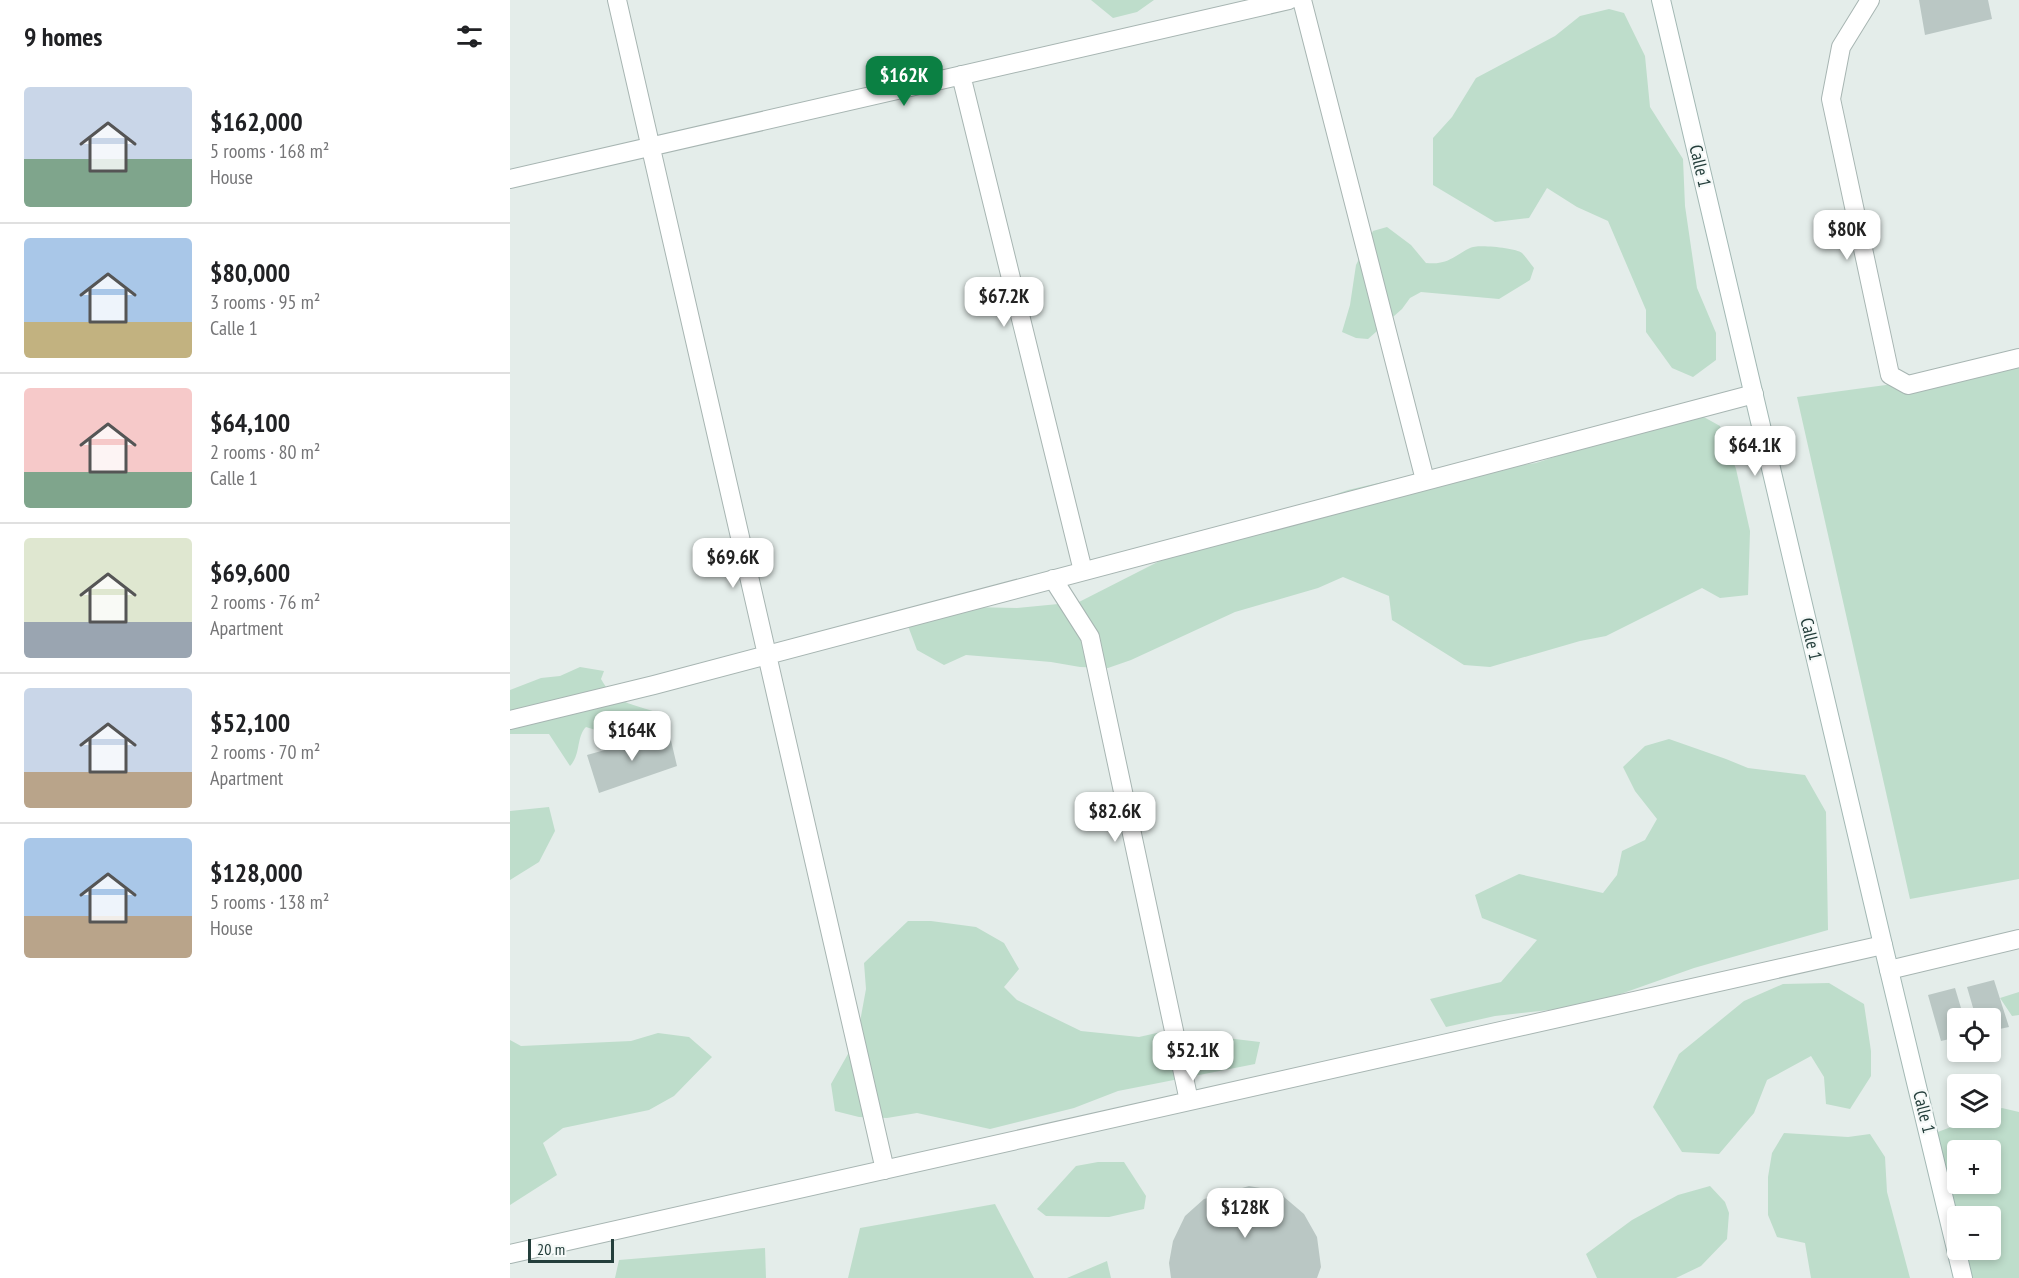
<!DOCTYPE html>
<html lang="en">
<head>
<meta charset="utf-8">
<style>
  body { margin:0; font-family:"PT Sans Narrow",sans-serif; background:#f6f6f6; color:#202124; height:100vh; display:flex; flex-direction:column; font-size:22px; white-space:nowrap }
  * { box-sizing:border-box; margin:0 }
  p { font-size:20px; color:#757577 }
  .icon { flex:none; width:33px; height:33px; fill:none; stroke:currentColor; stroke-width:2; stroke-linecap:round; stroke-linejoin:round }
  .map { position:relative; flex:1; overflow:hidden }
  .drawer { display:flex; flex-direction:column; background:#fff; width:510px }
  .drawer>* { flex:none }
  .fabs { position:absolute; left:1437px; top:1008px; display:grid; gap:12px }
  .fabs a { display:grid; place-items:center; width:54px; height:54px; border-radius:6px; background:#fff; box-shadow:0 3px 9px #0003; font-size:30px }
  .scale { position:absolute; left:18px; bottom:15px; width:86px; box-sizing:border-box; padding-left:6px; border:3px solid #243e3b; border-top:0; font-size:16px; line-height:21px; white-space:nowrap; color:#243e3b; -webkit-text-stroke:4px #f5f9f8; paint-order:stroke }
  .price { position:absolute; translate:-50% -51px; padding:0 14px; border-radius:12px; background:#fff; color:#222; font-size:20px; line-height:39px; filter:drop-shadow(0 2px 3px #0008) }
  .price::after { content:''; position:absolute; left:50%; top:36px; width:18px; height:14px; margin-left:-9px; background:inherit; clip-path:polygon(0 0,100% 0,50% 100%) }
  .price.on { background:#0b8043; color:#fff }
  ul { padding:0; list-style:none }
  li { display:flex; align-items:center; gap:18px; height:150px; padding:0 24px }
  li+li { border-top:2px solid #e0e0e0 }
  li span { display:grid; place-items:center; flex:none; width:168px; height:120px; border-radius:6px; color:#555 }
  li>.icon { margin-inline-start:auto }
  span .icon { width:72px; height:72px; fill:#fffc; stroke-width:1 }
  li b { font-size:26px }
  h2 { display:flex; justify-content:space-between; align-items:center; height:72px; padding:0 24px; font-size:26px }
  main { display:flex; flex:1; min-height:0 }
  .map>svg:first-child { display:block }
  .green { fill:#beddcb; fill-rule:evenodd }
  .building { fill:#bac7c4 }
  .lines { fill:none; stroke-linecap:round; stroke-linejoin:round }
  .street-casing { stroke:#a7b5b2; stroke-width:20 }
  .secondary-casing { stroke:#a3b8b4; stroke-width:20 }
  .street { stroke:#fff; stroke-width:18 }
  .secondary { stroke:#fff; stroke-width:18 }
  .labels { text-anchor:middle; stroke-width:4.5; stroke-linejoin:round; paint-order:stroke }
  .street-label { font-size:18px; fill:#243e3b; stroke:#f5f9f8 }
</style>
</head>
<body>
<main>
<section class="drawer">
<h2>9 homes<svg class="icon" aria-label="filters" viewBox="0 0 24 24"><path d="M4 7h16M4 17h16"/><circle cx="9" cy="7" r="2"/><circle cx="15" cy="17" r="2"/></svg></h2>
<ul>
<li><span style="background:linear-gradient(#c9d6e8 60%,#7fa58c 0)"><svg class="icon" aria-label="home" viewBox="0 0 24 24"><path d="M3 11l9-7 9 7M6 9v11h12V9"/></svg></span><div><b>$162,000</b><p>5 rooms · 168 m²</p><p>House</p></div></li>
<li><span style="background:linear-gradient(#a9c7e8 70%,#c2b280 0)"><svg class="icon" aria-label="home" viewBox="0 0 24 24"><path d="M3 11l9-7 9 7M6 9v11h12V9"/></svg></span><div><b>$80,000</b><p>3 rooms · 95 m²</p><p>Calle 1</p></div></li>
<li><span style="background:linear-gradient(#f6c9c9 70%,#7fa58c 0)"><svg class="icon" aria-label="home" viewBox="0 0 24 24"><path d="M3 11l9-7 9 7M6 9v11h12V9"/></svg></span><div><b>$64,100</b><p>2 rooms · 80 m²</p><p>Calle 1</p></div></li>
<li><span style="background:linear-gradient(#dfe7d0 70%,#9aa5b1 0)"><svg class="icon" aria-label="home" viewBox="0 0 24 24"><path d="M3 11l9-7 9 7M6 9v11h12V9"/></svg></span><div><b>$69,600</b><p>2 rooms · 76 m²</p><p>Apartment</p></div></li>
<li><span style="background:linear-gradient(#c9d6e8 70%,#b9a48a 0)"><svg class="icon" aria-label="home" viewBox="0 0 24 24"><path d="M3 11l9-7 9 7M6 9v11h12V9"/></svg></span><div><b>$52,100</b><p>2 rooms · 70 m²</p><p>Apartment</p></div></li>
<li><span style="background:linear-gradient(#a9c7e8 65%,#b9a48a 0)"><svg class="icon" aria-label="home" viewBox="0 0 24 24"><path d="M3 11l9-7 9 7M6 9v11h12V9"/></svg></span><div><b>$128,000</b><p>5 rooms · 138 m²</p><p>House</p></div></li>
</ul>
</section>
<div class="map">
<svg width="1509" height="1278" viewBox="0 0 1509 1278">
  <rect width="100%" height="100%" fill="#e4edea"/>
  <!-- green -->
  <path class="green" d="M581,0H644L627,12L603,18Z
    M1099,9L1114,13L1135,56L1140,107L1173,159L1175,206L1187,288L1206,333V360L1183,377L1162,368L1136,332V310L1098,221L1067,207L1037,188L1019,218L985,222L923,185V138L942,117L966,78L1045,36L1070,16Z
    M877,227L901,245L916,263C938,265 942,257 960,248C967,244 1005,248 1012,253C1016,257 1020,263 1024,268L1020,280L989,299L911,292L900,298L892,309L858,339L846,338L832,332L840,305L846,265L863,231Z
    M1509,367V879L1400,899L1287,397Z
    M1183,411L1210,426L1226,469L1240,531L1238,595L1210,598L1192,588L1096,636L1070,641L980,667L954,665L882,620L879,596L833,577L808,588L725,612L621,660L598,668L570,667L541,662L456,655L434,665L407,650L398,626L459,607L507,608L569,602L683,544L838,490L903,475L930,476L1026,463Z
    M70,667L94,671L91,679C105,705 123,703 148,713L152,724L141,727H124L114,733L104,736L76,727C66,737 71,755 60,766L39,734H0V690L31,678L50,676Z
    M1159,739L1216,759L1238,768L1295,775L1316,812L1318,930L1184,968L1071,1008L1048,1009L985,1016L936,1027L920,999L991,982L1027,940L972,918L965,895L1009,874L1093,893L1107,875L1112,851L1135,840L1147,819L1125,791L1113,767L1135,746Z
    M39,807L45,831L29,862L0,880V811Z
    M398,921H421L466,927L494,943L509,969L494,987L507,1000L571,1031L629,1037L651,1032L683,1034L750,1042L745,1064L608,1091L564,1108L480,1129L407,1113L377,1118L349,1117L325,1111L321,1084L347,1038L356,989L354,963Z
    M1319,983L1354,1004L1361,1051V1076L1340,1109L1316,1104L1314,1077L1301,1056L1257,1080L1244,1113L1209,1154L1172,1152L1143,1107L1169,1054L1234,1001L1273,984Z
    M1509,992V1015L1502,1016L1490,998Z
    M148,1033L179,1037L202,1057L164,1096L139,1110L53,1128L33,1143L47,1175L0,1205V1040L11,1046L121,1041Z
    M1492,1108L1509,1112V1278H1454L1449,1250H1480V1216H1448L1447,1244L1425,1133L1465,1118H1480L1481,1112ZM1448,1150H1480V1184H1448Z
    M1274,1133L1338,1137L1360,1134L1375,1157L1377,1192L1400,1278H1301L1295,1243L1267,1237L1258,1215V1177L1262,1153Z
    M588,1162H614L636,1196L634,1209L599,1217L536,1216L527,1209L566,1166Z
    M1200,1186L1215,1202L1219,1213L1217,1239L1191,1266L1166,1278H1087L1076,1254L1122,1220L1168,1195Z
    M485,1204L524,1278H338L350,1228Z
    M255,1248L256,1278H105L109,1260Z
    M597,1261L601,1278H557Z"/>
  <!-- building -->
  <path class="building" d="M1409,0H1478L1482,19L1415,35Z
    M159,732L167,766L89,793L77,755Z
    M1484,980L1499,1027L1480,1031V1018H1466L1457,987Z
    M1445,988L1454,1018H1448V1037L1431,1041L1418,995Z
    M739,1186L767,1191L794,1214L807,1237L811,1267L807,1278H661L659,1263L663,1241L675,1216L694,1199Z"/>
  <g class="lines">
    <defs>
      <path id="street" d="M107,0L375,1170
        M792,0L915,480
        M1360,0L1331,47L1321,99L1380,375L1398,385L1509,358
        M451,75L573,571
        M0,179L779,0
        M543,579L580,637L679,1101
        M0,720L144,685L1244,394
        M1379,970L1509,939
        M0,1254L1373,945"/>
      <path id="secondary" d="M1151,0L1373,945L1453,1278"/>
    </defs>
    <!-- street casing -->
    <use href="#street" class="street-casing"/>
    <!-- secondary casing -->
    <use href="#secondary" class="secondary-casing"/>
    <!-- street -->
    <use href="#street" class="street"/>
    <!-- secondary -->
    <use href="#secondary" class="secondary"/>
  </g>
  <g class="labels">
    <!-- street labels -->
    <g class="street-label">
      <text transform="translate(1190 166) rotate(77)" y="6">Calle 1</text>
      <text transform="translate(1301 639) rotate(77)" y="6">Calle 1</text>
      <text transform="translate(1414 1112) rotate(76)" y="6">Calle 1</text>
    </g>
  </g>
</svg>
<div class="fabs">
<a><svg class="icon" aria-label="locate" viewBox="0 0 24 24"><circle cx="12" cy="12" r="6"/><path d="M12 2v4M12 18v4M2 12h4M18 12h4"/></svg></a>
<a><svg class="icon" aria-label="layers" viewBox="0 0 24 24"><path d="M12 4l9 5-9 5-9-5zM3 14l9 5 9-5"/></svg></a>
<a>+</a>
<a>−</a>
</div>
<div class="scale">20 m</div>
<b class="price on" style="left:394px;top:107px">$162K</b>
<b class="price" style="left:1337px;top:261px">$80K</b>
<b class="price" style="left:494px;top:328px">$67.2K</b>
<b class="price" style="left:1245px;top:477px">$64.1K</b>
<b class="price" style="left:223px;top:589px">$69.6K</b>
<b class="price" style="left:122px;top:762px">$164K</b>
<b class="price" style="left:605px;top:843px">$82.6K</b>
<b class="price" style="left:683px;top:1082px">$52.1K</b>
<b class="price" style="left:735px;top:1239px">$128K</b>
</div>
</main>
</body>
</html>
